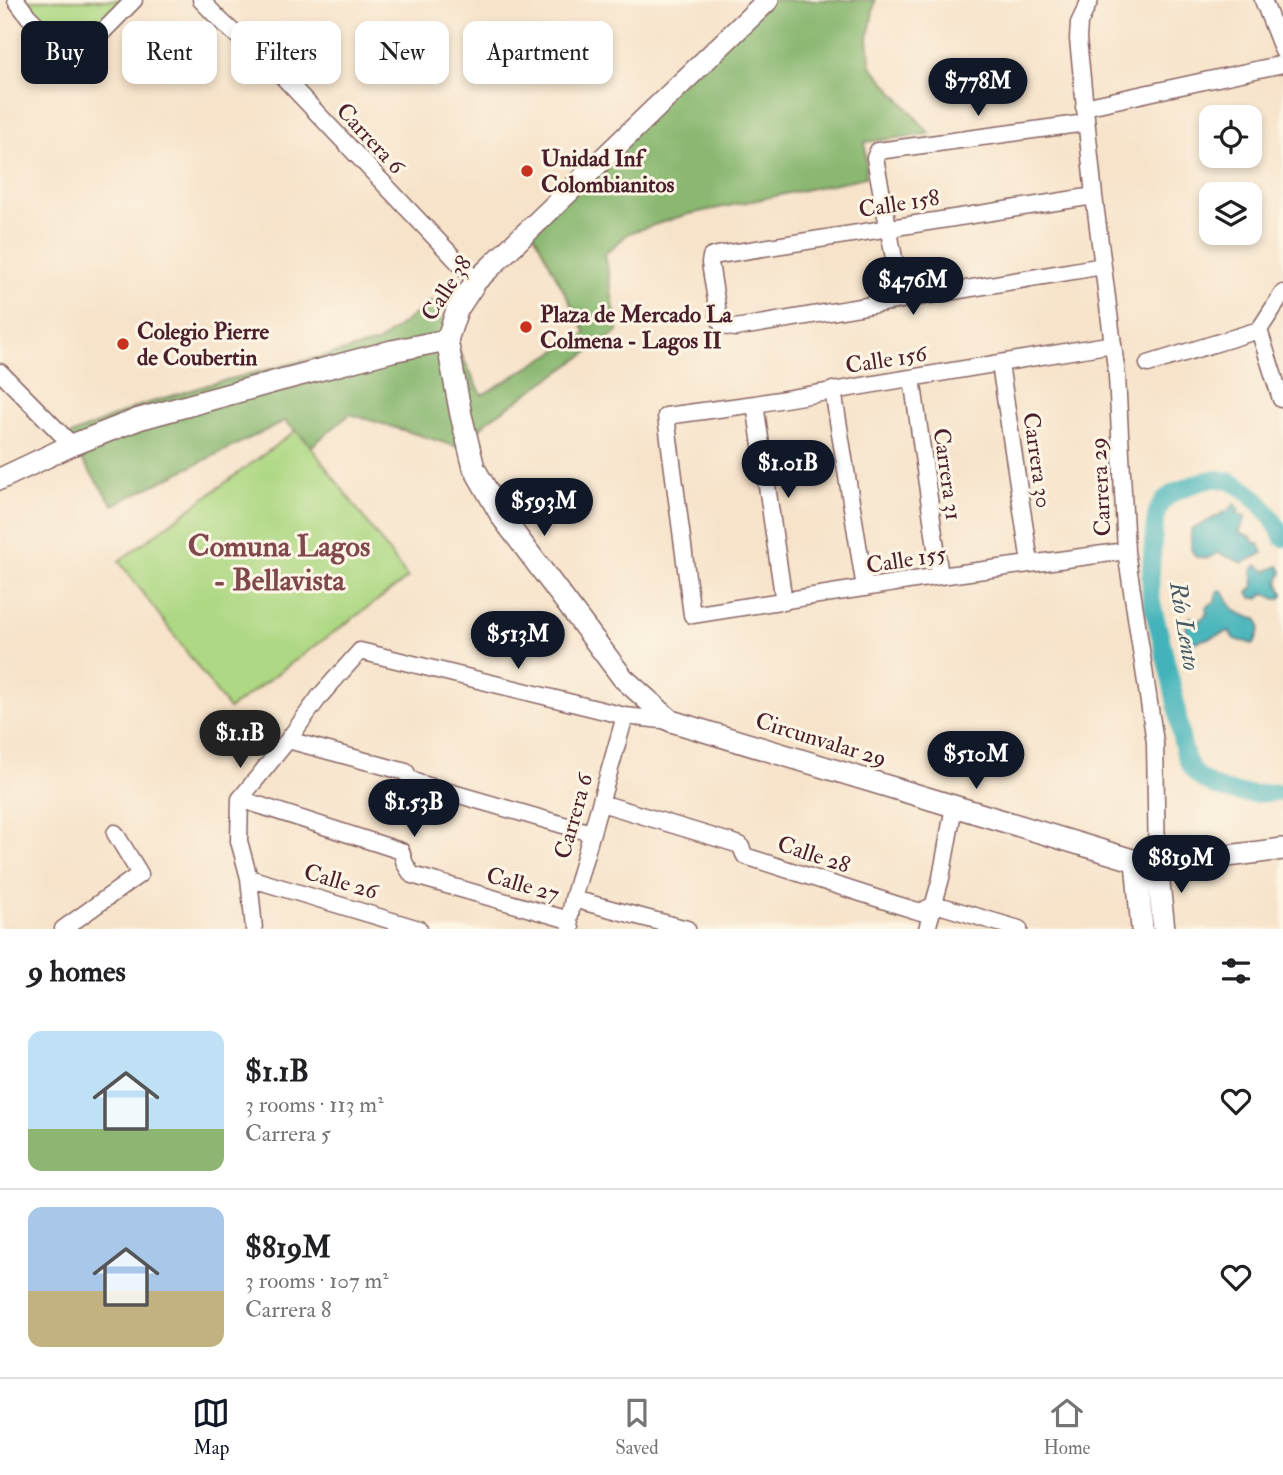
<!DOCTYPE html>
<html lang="en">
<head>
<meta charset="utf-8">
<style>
  body { margin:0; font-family:"IM FELL Double Pica",serif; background:#f2f2f2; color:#202124; height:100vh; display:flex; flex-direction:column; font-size:26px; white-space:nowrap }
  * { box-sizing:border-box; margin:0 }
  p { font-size:23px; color:#757577 }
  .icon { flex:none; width:38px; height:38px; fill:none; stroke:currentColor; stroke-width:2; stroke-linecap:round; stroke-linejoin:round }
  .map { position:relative; height:929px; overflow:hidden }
  .drawer { display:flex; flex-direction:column; background:#fff; flex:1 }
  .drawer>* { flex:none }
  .guide { position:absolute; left:21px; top:21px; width:700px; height:63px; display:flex; gap:14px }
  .controls { position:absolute; left:1199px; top:105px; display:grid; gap:14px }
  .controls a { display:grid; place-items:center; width:63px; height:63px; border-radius:14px; background:#fff; box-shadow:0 4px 10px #0003; font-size:35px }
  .price { position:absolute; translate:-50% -60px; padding:0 16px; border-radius:24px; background:#111827; color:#fff; font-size:23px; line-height:46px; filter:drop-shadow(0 2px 4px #0008) }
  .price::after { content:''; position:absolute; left:50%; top:42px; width:21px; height:16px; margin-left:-10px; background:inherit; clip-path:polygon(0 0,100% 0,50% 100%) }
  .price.active { background:#222; color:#fff }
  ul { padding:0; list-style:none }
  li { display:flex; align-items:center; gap:21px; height:175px; padding:0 28px }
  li+li { border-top:2px solid #e0e0e0 }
  li span { display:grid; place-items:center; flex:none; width:196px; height:140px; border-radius:14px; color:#555 }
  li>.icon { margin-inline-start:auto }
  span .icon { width:84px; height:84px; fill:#fffc; stroke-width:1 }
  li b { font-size:30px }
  h2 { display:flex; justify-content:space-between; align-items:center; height:84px; padding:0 28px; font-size:30px }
  .pill { padding:0 24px; border-radius:14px; background:#fff; box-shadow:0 4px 10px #0003; font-size:24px; line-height:63px }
  .pill.active { background:#111827; color:#fff }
  .tab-bar { display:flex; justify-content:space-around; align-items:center; height:98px; border-top:2px solid #e0e0e0; background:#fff; font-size:19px; color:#757577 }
  .tab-bar a { display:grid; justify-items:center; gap:4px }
  .tab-bar .active { color:#111827 }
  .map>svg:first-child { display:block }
  .green { fill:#aed883; stroke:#7c7c57; stroke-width:2 }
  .forest { fill:#8ab871; stroke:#6a6c4e; stroke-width:2 }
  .water { fill:#43b3ba; stroke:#466972; stroke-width:2 }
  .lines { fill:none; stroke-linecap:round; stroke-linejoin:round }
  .canal { stroke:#43b3ba; stroke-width:18 }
  .street-casing { stroke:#876463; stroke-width:19 }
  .secondary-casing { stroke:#876463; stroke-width:24 }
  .street { stroke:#fff; stroke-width:16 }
  .secondary { stroke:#fff; stroke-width:21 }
  .poi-dot { fill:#c8321e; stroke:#fcf5e5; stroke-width:2.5 }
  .labels { text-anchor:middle; stroke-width:6; stroke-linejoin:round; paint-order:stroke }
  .street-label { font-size:23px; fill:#4a1f2b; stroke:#fcf5e5 }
  .poi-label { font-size:23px; font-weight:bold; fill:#4a1f2b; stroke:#fcf5e5; text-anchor:start }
  .water-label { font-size:24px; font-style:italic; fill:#475a64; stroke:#fcf5e5 }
  .district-label { font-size:30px; font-weight:bold; fill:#80474d; stroke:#fcf5e5 }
</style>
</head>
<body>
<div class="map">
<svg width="1283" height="929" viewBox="0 0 1283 929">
  <rect width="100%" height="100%" fill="#fcf5e5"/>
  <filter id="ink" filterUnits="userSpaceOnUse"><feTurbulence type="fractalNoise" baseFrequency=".0143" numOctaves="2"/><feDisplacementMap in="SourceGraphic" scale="14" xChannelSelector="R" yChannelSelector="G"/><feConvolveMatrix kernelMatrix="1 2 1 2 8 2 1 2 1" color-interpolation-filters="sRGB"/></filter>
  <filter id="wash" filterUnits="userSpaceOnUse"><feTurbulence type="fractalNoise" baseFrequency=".00686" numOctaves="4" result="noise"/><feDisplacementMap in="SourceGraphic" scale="28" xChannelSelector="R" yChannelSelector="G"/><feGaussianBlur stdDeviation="1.57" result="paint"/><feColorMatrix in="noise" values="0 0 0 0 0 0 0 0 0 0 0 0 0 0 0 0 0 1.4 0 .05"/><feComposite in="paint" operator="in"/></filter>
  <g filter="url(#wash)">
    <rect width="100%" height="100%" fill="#f7e3ca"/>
    <!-- green -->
    <path class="green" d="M24,0H132L75,49Z
      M298,429L408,578L229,709L119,561Z"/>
    <!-- forest -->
    <path class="forest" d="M755,0H875L868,39L871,66L930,134L865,142L866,177L685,215L629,233L605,254L618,332L487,421L462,448L350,414L312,446L285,421L113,505L66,437L142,405L218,382L377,343L433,300L482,395L586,333L532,230Z"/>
    <!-- water -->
    <path class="water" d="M1235,504L1240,509L1236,513L1246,517L1239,533L1251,537L1254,543L1259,544L1263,553L1243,563L1219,553L1207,558L1196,557L1191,549V530L1229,510Z
      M1257,565L1266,571L1279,566L1282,572L1278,582L1283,594L1281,598L1276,599L1264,593L1259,598H1252L1248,593L1254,586L1252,570Z
      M1221,590C1228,595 1228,604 1235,610C1240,615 1251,617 1258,620L1260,628L1254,644L1234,639L1229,631C1214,637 1203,640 1187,644L1186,620L1191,617L1195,621L1200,620L1207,614L1206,608L1215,601L1217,592Z"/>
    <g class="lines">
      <!-- canal -->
      <path class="canal" d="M1283,538C1271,513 1248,482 1219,479C1207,478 1195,484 1184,488C1171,493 1162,499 1157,512C1154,523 1149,584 1151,596C1153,613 1160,631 1163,648C1167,667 1173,686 1176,705C1180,725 1181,760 1197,775C1220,797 1255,795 1283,792"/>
    </g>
  </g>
  <g filter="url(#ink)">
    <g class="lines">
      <defs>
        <path id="street" d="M16,0L28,16L62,50L79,56L134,0
          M201,0L222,22L282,76L476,281
          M1090,0L1079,23L1078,39L1094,196L1117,376L1126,551L1155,742L1157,865
          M1263,0L1283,51
          M1084,107L1283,64
          M1094,196L718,255L711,257L710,263L719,319L723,326L735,328L1103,266
          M902,300L875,158L878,151L1086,123
          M1259,330L1281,399
          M1113,344L755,404L666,416L692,615L940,576L1126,551
          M1000,364L1030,563
          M1148,364L1259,330L1283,293
          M0,372L72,445
          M912,378L940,576
          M833,390L865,588
          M755,404L784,602
          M288,740L406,772L410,779L418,783L591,833
          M240,799L401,851L405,864L412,875L569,920
          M601,803L740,845L745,856L898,905L921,912L935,904L1019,929
          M249,878L419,929
          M573,899L687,929
          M63,929L140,874L115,833
          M254,929L249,878L239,841L240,799L288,740L320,696L360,651L625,716L671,721
          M571,929L569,920L573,899L625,716
          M927,929L941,878L954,806"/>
        <path id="secondary" d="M447,340L461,415L474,468L502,517L623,678L671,721L1136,861L1157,865L1283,849
          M0,479L72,445L139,419L277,381L392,351L447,340L457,310L476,281L768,0
          M1136,861L1142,929
          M1157,865L1164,929"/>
      </defs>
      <!-- street casing -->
      <use href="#street" class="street-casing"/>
      <!-- secondary casing -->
      <use href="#secondary" class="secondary-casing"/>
      <!-- street -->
      <use href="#street" class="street"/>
      <!-- secondary -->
      <use href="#secondary" class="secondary"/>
    </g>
  </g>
  <!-- markers -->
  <g class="poi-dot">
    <circle cx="527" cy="171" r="7"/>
    <circle cx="526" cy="327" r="7"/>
    <circle cx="123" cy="344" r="7"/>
  </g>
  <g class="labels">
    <!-- street labels -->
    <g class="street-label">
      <text transform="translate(371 138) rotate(47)" y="8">Carrera 6</text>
      <text transform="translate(899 203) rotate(-9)" y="8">Calle 158</text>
      <text transform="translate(446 288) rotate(-57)" y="8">Calle 38</text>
      <text transform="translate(886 359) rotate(-9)" y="8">Calle 156</text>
      <text transform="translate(1038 460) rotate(82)" y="8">Carrera 30</text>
      <text transform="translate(948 474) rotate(82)" y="8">Carrera 31</text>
      <text transform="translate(1100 487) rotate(-93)" y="8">Carrera 29</text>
      <text transform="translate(906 559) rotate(-9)" y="8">Calle 155</text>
      <text transform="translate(821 739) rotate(17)" y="8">Circunvalar 29</text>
      <text transform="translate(573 816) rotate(-74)" y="8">Carrera 6</text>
      <text transform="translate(814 854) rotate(18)" y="8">Calle 28</text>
      <text transform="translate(341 881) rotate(16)" y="8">Calle 26</text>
      <text transform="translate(523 884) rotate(16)" y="8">Calle 27</text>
    </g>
    <!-- poi labels -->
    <g class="poi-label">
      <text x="541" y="166">Unidad Inf<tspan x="541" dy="26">Colombianitos</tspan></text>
      <text x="540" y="322">Plaza de Mercado La<tspan x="540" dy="26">Colmena - Lagos II</tspan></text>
      <text x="137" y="339">Colegio Pierre<tspan x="137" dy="26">de Coubertin</tspan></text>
    </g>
    <!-- water labels -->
    <g class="water-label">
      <text transform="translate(1185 626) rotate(81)" y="8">Río Lento</text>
    </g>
    <!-- district labels -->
    <g class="district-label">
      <text x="279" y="556">Comuna Lagos<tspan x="279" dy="34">- Bellavista</tspan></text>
    </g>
  </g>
</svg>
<div class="controls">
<a><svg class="icon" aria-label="locate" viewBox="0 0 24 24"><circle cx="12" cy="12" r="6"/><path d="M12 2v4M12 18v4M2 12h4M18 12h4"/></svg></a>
<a><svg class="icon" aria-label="layers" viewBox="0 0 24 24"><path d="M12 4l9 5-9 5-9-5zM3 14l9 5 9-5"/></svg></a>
</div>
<b class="price" style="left:978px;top:118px">$778M</b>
<b class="price" style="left:913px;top:317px">$476M</b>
<b class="price" style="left:788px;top:500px">$1.01B</b>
<b class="price" style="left:544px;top:538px">$593M</b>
<b class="price" style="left:518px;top:671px">$513M</b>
<b class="price active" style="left:240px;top:770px">$1.1B</b>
<b class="price" style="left:976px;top:791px">$510M</b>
<b class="price" style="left:414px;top:839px">$1.53B</b>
<b class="price" style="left:1181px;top:895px">$819M</b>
<div class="guide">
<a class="pill active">Buy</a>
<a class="pill">Rent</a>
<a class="pill">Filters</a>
<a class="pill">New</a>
<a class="pill">Apartment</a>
</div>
</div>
<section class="drawer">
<h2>9 homes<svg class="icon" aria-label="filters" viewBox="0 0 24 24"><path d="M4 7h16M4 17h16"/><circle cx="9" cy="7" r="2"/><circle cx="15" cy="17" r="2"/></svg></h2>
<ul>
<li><span style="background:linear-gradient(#bfe0f5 70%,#8fb573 0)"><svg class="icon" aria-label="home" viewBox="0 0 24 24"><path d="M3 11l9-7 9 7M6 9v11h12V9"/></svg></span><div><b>$1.1B</b><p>3 rooms · 113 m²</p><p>Carrera 5</p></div><svg class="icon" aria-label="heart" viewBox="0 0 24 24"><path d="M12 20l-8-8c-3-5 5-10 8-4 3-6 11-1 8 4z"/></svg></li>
<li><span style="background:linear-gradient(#a9c7e8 60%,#c2b280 0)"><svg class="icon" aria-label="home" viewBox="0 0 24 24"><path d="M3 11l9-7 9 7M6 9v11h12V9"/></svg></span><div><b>$819M</b><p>3 rooms · 107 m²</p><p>Carrera 8</p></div><svg class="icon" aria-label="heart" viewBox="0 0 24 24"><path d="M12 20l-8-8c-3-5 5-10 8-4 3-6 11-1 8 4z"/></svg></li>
</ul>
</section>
<nav class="tab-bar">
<a class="active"><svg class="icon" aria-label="map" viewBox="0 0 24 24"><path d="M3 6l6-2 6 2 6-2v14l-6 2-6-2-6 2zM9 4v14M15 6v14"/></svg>Map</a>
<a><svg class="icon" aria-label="saved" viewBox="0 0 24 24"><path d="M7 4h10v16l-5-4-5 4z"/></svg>Saved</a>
<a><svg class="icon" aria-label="home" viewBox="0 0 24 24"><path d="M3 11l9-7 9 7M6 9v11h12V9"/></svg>Home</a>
</nav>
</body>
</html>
